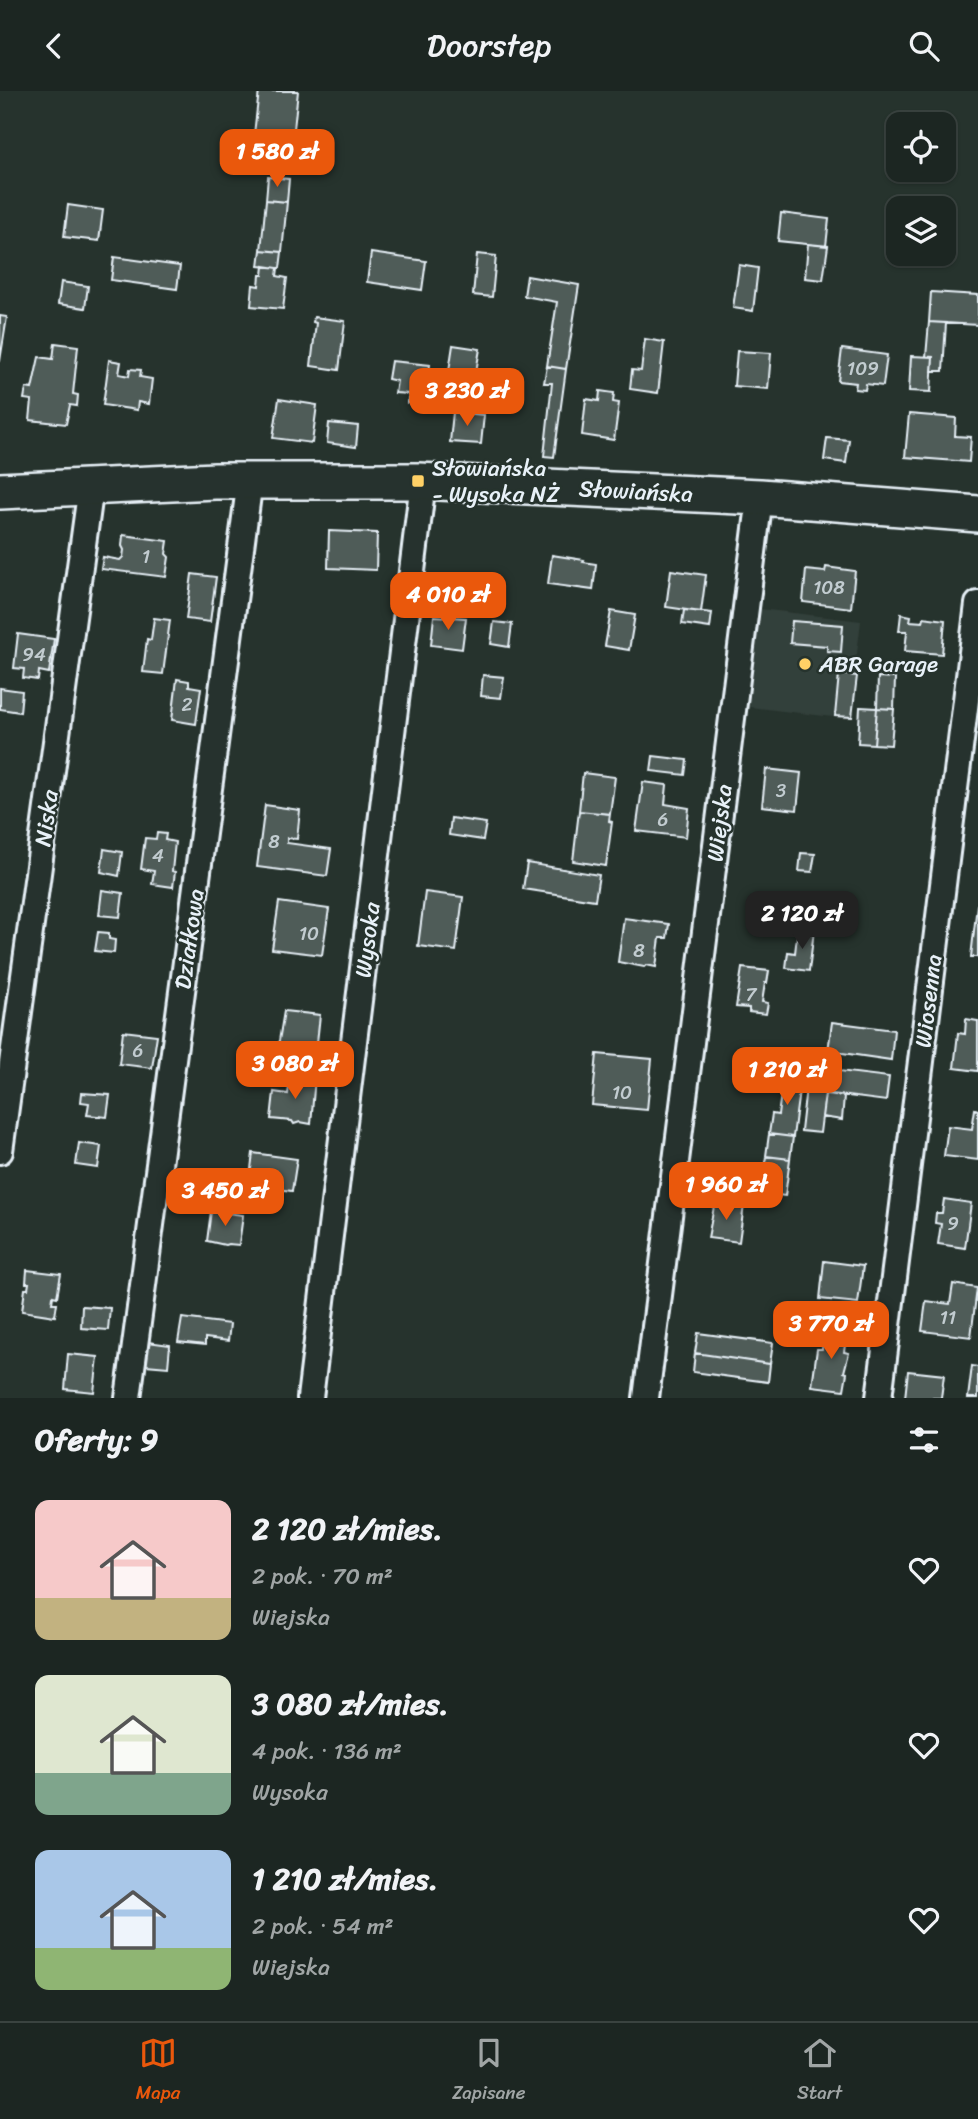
<!DOCTYPE html>
<html lang="pl">
<head>
<meta charset="utf-8">
<style>
  body { margin:0; font-family:Sriracha,sans-serif; background:#29322f; color:#f1f3f6; height:100vh; display:flex; flex-direction:column; font-size:26px; white-space:nowrap }
  * { box-sizing:border-box; margin:0 }
  p { font-size:23px; color:#a0a5a5 }
  .icon { flex:none; width:38px; height:38px; fill:none; stroke:currentColor; stroke-width:2; stroke-linecap:round; stroke-linejoin:round }
  .map { position:relative; height:1307px; overflow:hidden }
  .sheet { display:flex; flex-direction:column; background:#1c2622; flex:1 }
  .sheet>* { flex:none }
  .buttons { position:absolute; left:886px; top:21px; display:grid; gap:14px }
  .buttons a { display:grid; place-items:center; width:70px; height:70px; border-radius:14px; background:#1c2622; box-shadow:0 2px 5px #0004,0 0 0 2px #3a4340; font-size:35px }
  .price { position:absolute; translate:-50% -60px; padding:0 16px; border-radius:14px; background:#ea580c; color:#fff; font-size:23px; line-height:46px; filter:drop-shadow(0 2px 4px #0008) }
  .price::after { content:''; position:absolute; left:50%; top:42px; width:21px; height:16px; margin-left:-10px; background:inherit; clip-path:polygon(0 0,100% 0,50% 100%) }
  .price.active { background:#222; color:#fff }
  ul { padding:0; list-style:none }
  li { display:flex; align-items:center; gap:21px; height:175px; padding:0 35px }
  li span { display:grid; place-items:center; flex:none; width:196px; height:140px; border-radius:14px; color:#555 }
  li>.icon { margin-inline-start:auto }
  span .icon { width:84px; height:84px; fill:#fffc; stroke-width:1 }
  li b { font-size:30px }
  h2 { display:flex; justify-content:space-between; align-items:center; height:84px; padding:0 35px; font-size:30px }
  header { display:flex; justify-content:space-between; align-items:center; height:91px; padding:0 35px; background:#1c2622; font-size:32px; font-weight:600 }
  .tab-bar { display:flex; justify-content:space-around; align-items:center; height:98px; border-top:2px solid #3a4340; background:#1c2622; font-size:19px; color:#a0a5a5 }
  .tab-bar a { display:grid; justify-items:center; gap:4px }
  .tab-bar .active { color:#ea580c }
  .map>svg:first-child { display:block }
  .built { fill:#333f3a }
  .building { fill:#505c59; stroke:#e8f1f8; stroke-width:2 }
  .lines { fill:none; stroke-linecap:round; stroke-linejoin:round }
  .street-casing { stroke:#e8f1f8; stroke-width:30 }
  .secondary-casing { stroke:#e8f1f8; stroke-width:40 }
  .street { stroke:#26332d; stroke-width:24 }
  .secondary { stroke:#26332d; stroke-width:35 }
  .poi-dot { fill:#ffd166; stroke:#26332d; stroke-width:2.5 }
  .labels { text-anchor:middle; stroke-width:5; stroke-linejoin:round; paint-order:stroke }
  .number-label { font-size:19px; fill:#c2ccd0 }
  .poi-label { font-size:23px; fill:#e8f1f8; stroke:#26332d; text-anchor:start }
  .street-label { font-size:23px; fill:#e8f1f8; stroke:#26332d }
</style>
</head>
<body>
<header><svg class="icon" aria-label="back" viewBox="0 0 24 24"><path d="M15 5l-7 7 7 7"/></svg>Doorstep<svg class="icon" aria-label="search" viewBox="0 0 24 24"><circle cx="10" cy="10" r="6"/><path d="M15 15l6 6"/></svg></header>
<div class="map">
<svg width="978" height="1307" viewBox="0 0 978 1307">
  <rect width="100%" height="100%" fill="#26332d"/>
  <filter id="ink" filterUnits="userSpaceOnUse"><feTurbulence type="fractalNoise" baseFrequency=".0143" numOctaves="2"/><feDisplacementMap in="SourceGraphic" scale="14" xChannelSelector="R" yChannelSelector="G"/><feConvolveMatrix kernelMatrix="1 2 1 2 8 2 1 2 1" color-interpolation-filters="sRGB"/></filter>
  <g filter="url(#ink)">
    <!-- built -->
    <path class="built" d="M760,518L861,530L849,628L749,616Z"/>
    <!-- building -->
    <path class="building" d="M259,0H298L292,57L253,52Z
      M268,86L289,88L287,111L266,109Z
      M266,109L287,111L282,161L261,159Z
      M68,114L103,119L99,150L64,146Z
      M781,122L829,128L826,155L778,150Z
      M808,153L828,155L823,189L805,187Z
      M261,159L282,161L280,177L259,175Z
      M371,162L426,170L422,199L367,191Z
      M477,163L496,165L492,206L473,204Z
      M114,166L180,175L177,198L111,189Z
      M739,174L758,177L753,220L733,217Z
      M264,175L278,177L277,185L287,187L283,218L251,215L253,194L259,195L260,184H263Z
      M527,185L579,194L566,278L547,275L557,211L524,205Z
      M61,191L88,195L85,217L58,213Z
      M931,201L978,204V234L929,231Z
      M0,225L7,226L0,270Z
      M314,226L345,230L339,279L311,275L316,232L313,231Z
      M929,231L946,232L943,280H932L933,266H926Z
      M645,248L664,251L658,302L630,298L632,279L641,280Z
      M55,252L78,255L73,303L78,304L77,315L70,314L66,333L30,329L32,309L24,308L26,297L32,298L39,266L53,268Z
      M453,254L480,258L472,303L446,299Z
      M842,258L887,264L883,295L866,293L865,299L855,298L856,292L838,290Z
      M737,260L771,262L768,298L734,295Z
      M911,265L933,266L931,301L909,300Z
      M109,269L121,271L119,283L129,285L130,278L141,279L140,286L152,288L149,313L138,311L137,319L103,314Z
      M391,270L430,274L425,315L408,312L409,303L395,302L397,290L388,288Z
      M547,275L566,278L554,366L544,365L552,292H544Z
      M600,300L614,302L613,311L619,312L614,349L582,344L586,308L599,310Z
      M279,308L317,314L312,352L273,347Z
      M453,321L484,324L481,353L450,351Z
      M909,323L956,327L955,345L971,346L969,371L905,366Z
      M329,332L358,335L356,356L327,352Z
      M827,347L849,349L846,372L824,369Z
      M329,440L377,442L376,479L328,477Z
      M123,444L168,450L166,463L169,466L166,486L101,478L103,466L120,469L123,466L124,459L122,455Z
      M552,464L584,469L583,471L596,473L593,499L548,493Z
      M826,476L855,480L851,517L803,511L806,479L825,481Z
      M671,479L706,484L701,521L666,516Z
      M192,483L216,486L210,531L186,528Z
      M684,519L712,522L710,537L682,533Z
      M611,520L635,524L629,559L605,555Z
      M901,523L911,525L910,530L923,531L924,526L945,529L942,563L905,560L907,540H899Z
      M434,525L466,527L462,558L431,554Z
      M154,527L170,529L163,583L143,581L147,548L151,549Z
      M792,530L843,534L841,561L827,560V555L790,552Z
      M494,531L512,533L509,556L491,553Z
      M18,543L54,548L49,582L39,580L38,589L23,587L24,578L14,577Z
      M839,583L857,585L852,626L835,625Z
      M483,584L504,586L501,607L481,605Z
      M878,586L895,587L894,618L877,617Z
      M177,588L189,590V595L201,597L196,633L172,629Z
      M0,597L22,600L20,621L0,618Z
      M860,616L877,617L874,653L858,652Z
      M877,617L894,618L891,654L874,653Z
      M653,665L687,669L685,684L651,680Z
      M766,678L801,682L797,719L762,715Z
      M583,682L615,686L610,723L579,720Z
      M643,691L667,694L665,713L689,717L686,746L636,740Z
      M265,714L300,719L297,748L287,747V752L331,758L327,785L257,776Z
      M579,720L610,723L609,730L612,731L606,775L573,770Z
      M451,727L486,732L483,749L449,744Z
      M157,742L166,743L165,749L175,751L172,780L175,781L173,796L152,793L154,780L141,778L145,747L156,748Z
      M104,758L122,761L119,785L101,781Z
      M801,762L815,763L812,781L799,780Z
      M527,772L599,784L595,809L523,798Z
      M102,799L123,802L120,826L99,824Z
      M425,801L463,806L456,860L418,855Z
      M279,811L329,818L322,864L272,858Z
      M977,814H978V866H971Z
      M624,827L669,833L667,847H660L656,876L646,874L644,876L618,871Z
      M798,837L814,839L809,880L786,877L788,861L795,862Z
      M98,841L109,842V848L115,849L114,862L95,860Z
      M742,877L769,880L767,892H765L762,911L768,912L766,923L749,921V917L736,916Z
      M284,920L320,924L316,961L278,956Z
      M966,928L978,930V980L954,977L958,942L965,943Z
      M832,931L894,939L891,969L828,960Z
      M123,940L157,944L152,977L119,973Z
      M597,963L652,968L647,1019L592,1014Z
      M809,970L831,972L830,979L889,986L886,1010L825,1002L820,1042L801,1040Z
      M291,982L315,986L311,1033L300,1031L294,1033L292,1030L271,1028L274,1001L288,1003Z
      M784,982L801,984L793,1046L769,1043L772,1023L778,1024Z
      M82,1002L110,1004L107,1026L87,1024L89,1012L81,1011Z
      M825,1003L844,1005L842,1029L822,1026Z
      M975,1018L978,1019V1069L944,1065L948,1035L972,1038Z
      M769,1043L793,1046L790,1068L766,1065Z
      M79,1052L101,1055L98,1077L76,1074Z
      M253,1062L297,1068L292,1100L249,1094Z
      M766,1065L790,1068L785,1105L761,1102Z
      M944,1108L971,1112L965,1157L938,1153L941,1133L935,1132L936,1122H942Z
      M715,1110L744,1114L739,1151L708,1147Z
      M211,1120L243,1124L239,1154L228,1153L225,1154L207,1150Z
      M824,1170L863,1175L858,1212L820,1208Z
      M27,1179L61,1183L57,1206L53,1205L52,1212H57L55,1225L22,1220L25,1198H28L29,1192H26Z
      M953,1193L977,1197L971,1246L922,1240L926,1210L950,1213Z
      M82,1215L110,1217L108,1239L81,1237Z
      M182,1227L230,1233L228,1250L205,1247V1254L178,1251Z
      M825,1237L847,1240L844,1261L849,1262L844,1281L847,1282L844,1299L812,1295L817,1258H822Z
      M698,1242L773,1252L770,1273L695,1262Z
      M148,1251L170,1254L168,1276L146,1274Z
      M695,1262L770,1273L768,1291L693,1281Z
      M68,1263L98,1266L94,1301L65,1298Z
      M972,1275L978,1276V1307H968Z
      M908,1280L944,1284L941,1307H905Z"/>
    <g class="lines">
      <defs>
        <path id="street" d="M0,1060L91,395
          M128,1307L250,389
          M310,1307L423,391
          M646,1307L760,406
          M879,1307L978,513"/>
        <path id="secondary" d="M0,400L215,390H418L760,406L978,423"/>
      </defs>
      <!-- street casing -->
      <use href="#street" class="street-casing"/>
      <!-- secondary casing -->
      <use href="#secondary" class="secondary-casing"/>
      <!-- street -->
      <use href="#street" class="street"/>
      <!-- secondary -->
      <use href="#secondary" class="secondary"/>
    </g>
  </g>
  <!-- markers -->
  <g class="poi-dot">
    <rect x="411" y="383" width="14" height="14" rx="3.5"/>
    <circle cx="805" cy="573" r="7"/>
  </g>
  <g class="labels">
    <!-- number labels -->
    <g class="number-label">
      <text x="863" y="284">109</text>
      <text x="146" y="472">1</text>
      <text x="829" y="503">108</text>
      <text x="34" y="570">94</text>
      <text x="187" y="620">2</text>
      <text x="781" y="706">3</text>
      <text x="663" y="735">6</text>
      <text x="274" y="757">8</text>
      <text x="158" y="771">4</text>
      <text x="309" y="849">10</text>
      <text x="639" y="866">8</text>
      <text x="751" y="910">7</text>
      <text x="138" y="966">6</text>
      <text x="622" y="1008">10</text>
      <text x="953" y="1139">9</text>
      <text x="948" y="1233">11</text>
    </g>
    <!-- poi labels -->
    <g class="poi-label">
      <text x="432" y="385">Słowiańska<tspan x="432" dy="26">- Wysoka NŻ</tspan></text>
      <text x="819" y="581">ABR Garage</text>
    </g>
    <!-- street labels -->
    <g class="street-label">
      <text transform="translate(636 400) rotate(3)" y="8">Słowiańska</text>
      <text transform="translate(46 727) rotate(-82)" y="8">Niska</text>
      <text transform="translate(719 732) rotate(-83)" y="8">Wiejska</text>
      <text transform="translate(189 848) rotate(-82)" y="8">Działkowa</text>
      <text transform="translate(367 849) rotate(-83)" y="8">Wysoka</text>
      <text transform="translate(928 910) rotate(-83)" y="8">Wiosenna</text>
    </g>
  </g>
</svg>
<div class="buttons">
<a><svg class="icon" aria-label="locate" viewBox="0 0 24 24"><circle cx="12" cy="12" r="6"/><path d="M12 2v4M12 18v4M2 12h4M18 12h4"/></svg></a>
<a><svg class="icon" aria-label="layers" viewBox="0 0 24 24"><path d="M12 4l9 5-9 5-9-5zM3 14l9 5 9-5"/></svg></a>
</div>
<b class="price" style="left:277px;top:98px">1 580 zł</b>
<b class="price" style="left:467px;top:337px">3 230 zł</b>
<b class="price" style="left:448px;top:541px">4 010 zł</b>
<b class="price active" style="left:802px;top:860px">2 120 zł</b>
<b class="price" style="left:295px;top:1010px">3 080 zł</b>
<b class="price" style="left:787px;top:1016px">1 210 zł</b>
<b class="price" style="left:726px;top:1131px">1 960 zł</b>
<b class="price" style="left:225px;top:1137px">3 450 zł</b>
<b class="price" style="left:831px;top:1270px">3 770 zł</b>
</div>
<section class="sheet">
<h2>Oferty: 9<svg class="icon" aria-label="filters" viewBox="0 0 24 24"><path d="M4 7h16M4 17h16"/><circle cx="9" cy="7" r="2"/><circle cx="15" cy="17" r="2"/></svg></h2>
<ul>
<li><span style="background:linear-gradient(#f6c9c9 70%,#c2b280 0)"><svg class="icon" aria-label="home" viewBox="0 0 24 24"><path d="M3 11l9-7 9 7M6 9v11h12V9"/></svg></span><div><b>2 120 zł/mies.</b><p>2 pok. · 70 m²</p><p>Wiejska</p></div><svg class="icon" aria-label="heart" viewBox="0 0 24 24"><path d="M12 20l-8-8c-3-5 5-10 8-4 3-6 11-1 8 4z"/></svg></li>
<li><span style="background:linear-gradient(#dfe7d0 70%,#7fa58c 0)"><svg class="icon" aria-label="home" viewBox="0 0 24 24"><path d="M3 11l9-7 9 7M6 9v11h12V9"/></svg></span><div><b>3 080 zł/mies.</b><p>4 pok. · 136 m²</p><p>Wysoka</p></div><svg class="icon" aria-label="heart" viewBox="0 0 24 24"><path d="M12 20l-8-8c-3-5 5-10 8-4 3-6 11-1 8 4z"/></svg></li>
<li><span style="background:linear-gradient(#a9c7e8 70%,#8fb573 0)"><svg class="icon" aria-label="home" viewBox="0 0 24 24"><path d="M3 11l9-7 9 7M6 9v11h12V9"/></svg></span><div><b>1 210 zł/mies.</b><p>2 pok. · 54 m²</p><p>Wiejska</p></div><svg class="icon" aria-label="heart" viewBox="0 0 24 24"><path d="M12 20l-8-8c-3-5 5-10 8-4 3-6 11-1 8 4z"/></svg></li>
</ul>
</section>
<nav class="tab-bar">
<a class="active"><svg class="icon" aria-label="map" viewBox="0 0 24 24"><path d="M3 6l6-2 6 2 6-2v14l-6 2-6-2-6 2zM9 4v14M15 6v14"/></svg>Mapa</a>
<a><svg class="icon" aria-label="saved" viewBox="0 0 24 24"><path d="M7 4h10v16l-5-4-5 4z"/></svg>Zapisane</a>
<a><svg class="icon" aria-label="home" viewBox="0 0 24 24"><path d="M3 11l9-7 9 7M6 9v11h12V9"/></svg>Start</a>
</nav>
</body>
</html>
